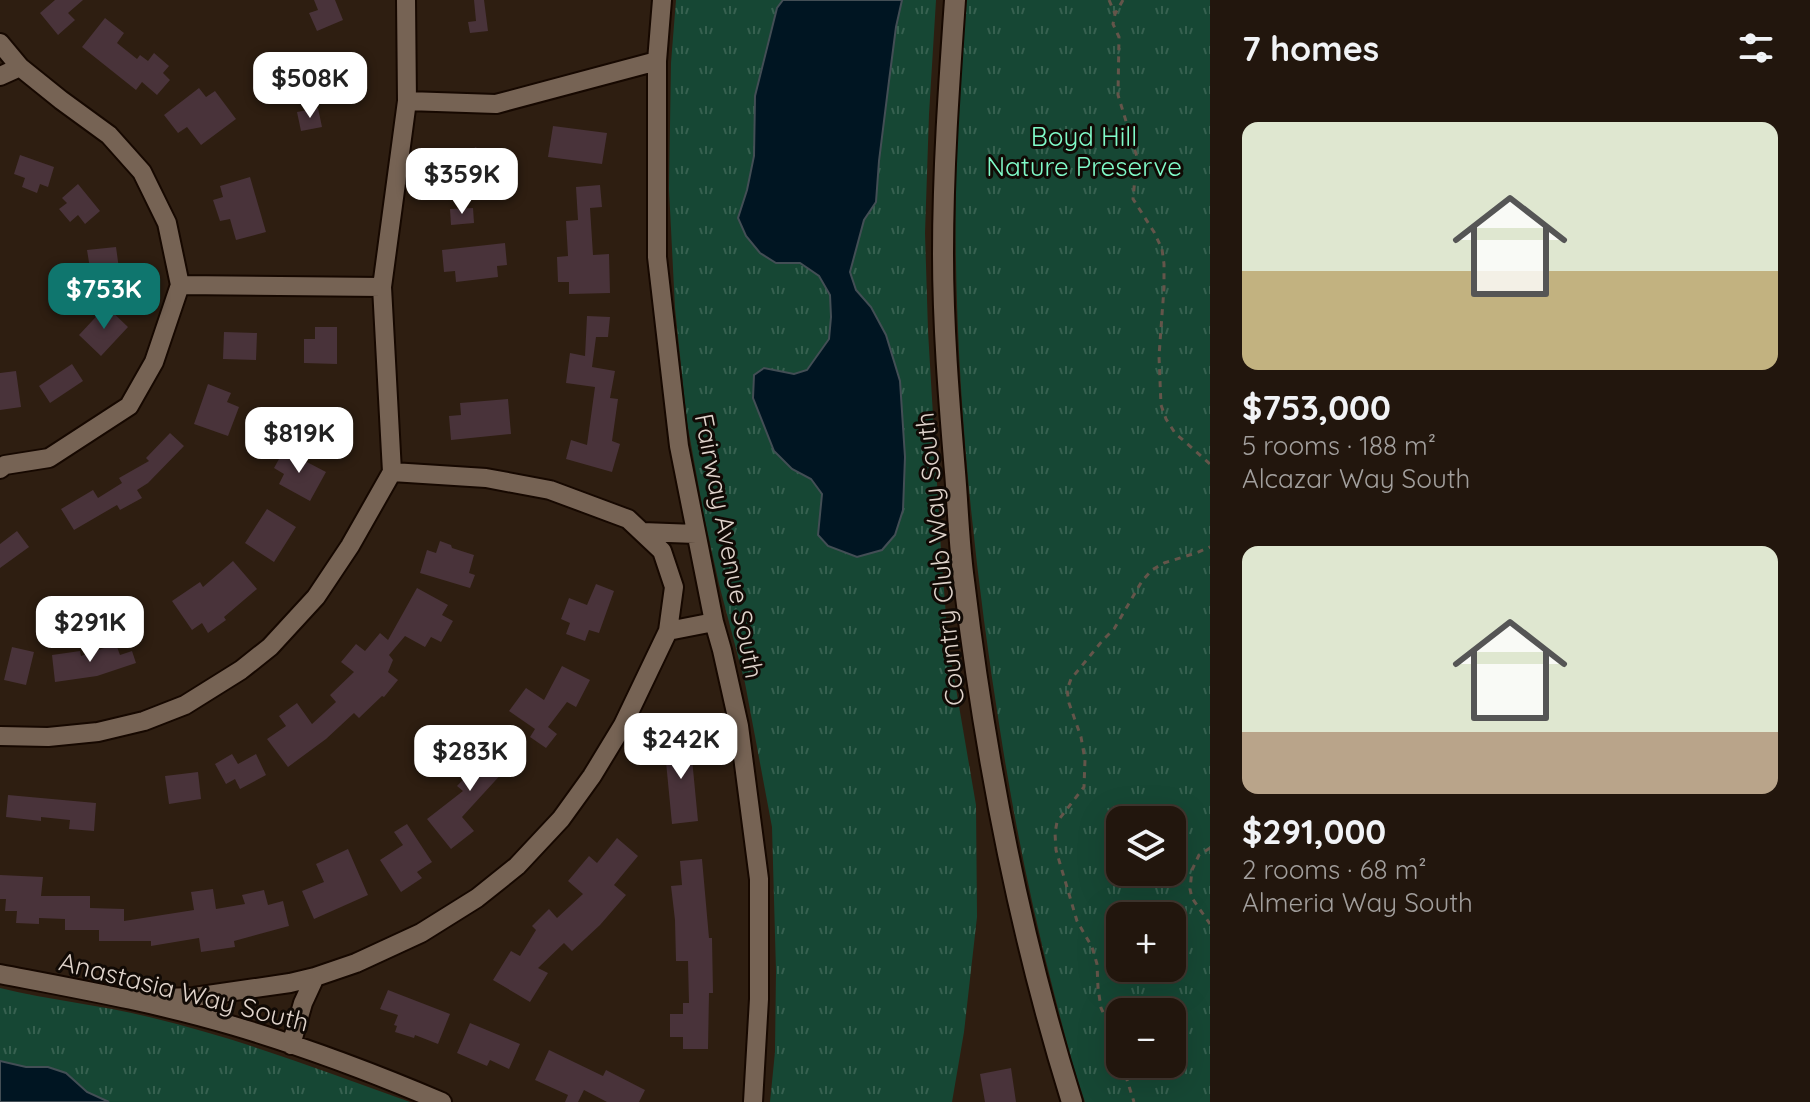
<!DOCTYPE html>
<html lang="en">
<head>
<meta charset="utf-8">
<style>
  body { margin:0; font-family:Quicksand,sans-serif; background:#2e231b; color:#f1f3f6; height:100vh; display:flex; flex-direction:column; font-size:30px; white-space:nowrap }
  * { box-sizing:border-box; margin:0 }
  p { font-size:26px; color:#a29f9d }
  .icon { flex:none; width:44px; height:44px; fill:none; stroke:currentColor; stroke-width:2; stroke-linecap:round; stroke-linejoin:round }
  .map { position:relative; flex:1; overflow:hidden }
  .sheet { display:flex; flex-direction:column; background:#22160d; width:600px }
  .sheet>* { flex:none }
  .tools { position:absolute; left:1106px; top:806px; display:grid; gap:16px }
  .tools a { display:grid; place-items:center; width:80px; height:80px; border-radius:16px; background:#22160d; box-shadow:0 8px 32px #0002,0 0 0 2px #3f352e; font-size:40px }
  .price { position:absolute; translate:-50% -68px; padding:0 18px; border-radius:16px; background:#fff; color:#222; font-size:26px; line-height:52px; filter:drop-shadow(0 2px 4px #0008) }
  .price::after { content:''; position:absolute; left:50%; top:48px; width:24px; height:18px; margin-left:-12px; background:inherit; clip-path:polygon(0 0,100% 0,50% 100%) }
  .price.selected { background:#0f766e; color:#fff }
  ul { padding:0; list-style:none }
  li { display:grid; align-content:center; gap:16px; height:424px; padding:0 32px }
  li span { display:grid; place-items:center; height:248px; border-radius:16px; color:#555 }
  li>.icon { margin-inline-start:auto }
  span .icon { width:144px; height:144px; fill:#fffc; stroke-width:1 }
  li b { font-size:34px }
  h2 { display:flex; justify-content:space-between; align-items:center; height:96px; padding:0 32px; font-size:34px }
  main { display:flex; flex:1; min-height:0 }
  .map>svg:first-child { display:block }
  .grass { fill:url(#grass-tufts); fill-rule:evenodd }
  .water { fill:#001522; stroke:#434e55; stroke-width:2 }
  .building { fill:#49333a }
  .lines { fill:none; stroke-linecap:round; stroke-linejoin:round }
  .minor-casing { stroke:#160800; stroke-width:22 }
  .tertiary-casing { stroke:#160800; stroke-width:24 }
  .path { stroke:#64554a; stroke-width:3; stroke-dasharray:6 6; stroke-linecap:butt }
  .minor { stroke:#766354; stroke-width:18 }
  .tertiary { stroke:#766354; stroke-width:20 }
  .labels { text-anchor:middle; stroke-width:6; stroke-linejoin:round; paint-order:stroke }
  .park-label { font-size:26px; fill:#80fbc9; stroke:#110a05 }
  .street-label { font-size:26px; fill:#dfd3cb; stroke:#110a05 }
</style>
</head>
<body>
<main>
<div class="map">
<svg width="1210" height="1102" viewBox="0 0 1210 1102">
  <defs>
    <pattern id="grass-tufts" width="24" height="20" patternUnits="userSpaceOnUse" patternTransform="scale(2)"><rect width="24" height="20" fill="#164734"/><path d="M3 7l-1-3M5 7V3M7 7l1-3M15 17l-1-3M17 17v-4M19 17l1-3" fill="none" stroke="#376150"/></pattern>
  </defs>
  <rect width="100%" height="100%" fill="#2e1e11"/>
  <!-- grass -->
  <path class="grass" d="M676,0H936L929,114L925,233L928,331L941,551L948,642L976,805L977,917L964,1032L952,1102H770L775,1052L776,971L772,827L745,683L719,584L704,516L687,422L675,308L669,189L671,63Z
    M966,0H1210V1102H1085C1073,1068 1064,1032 1055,997C1032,909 1014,820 1000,730C962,491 942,242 966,0ZM1172,820V872H1120V820ZM1172,916V968H1120V916ZM1172,1012V1064H1120V1012Z
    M0,988C49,1000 100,1005 149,1017C238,1038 324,1071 410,1102H0Z"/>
  <!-- water -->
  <path class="water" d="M783,0H902L896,27L889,81L879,161L876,202L864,220L850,272L856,290L871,307L886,335L900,381L905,457L903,510L895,535L882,550L857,557L828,546L818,535L822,494L811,479L792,469L774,451L753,398L754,375L764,368L794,374L807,370L829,339L831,317L830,295L819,276L800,263H776L760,253L746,236L738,218L747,190L754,156L755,96L777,8Z
    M0,1061L26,1067H48L66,1073L87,1092L109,1102H0Z"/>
  <!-- building -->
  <path class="building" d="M55,0H83L68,13L75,20L58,35L40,13Z
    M314,0H335L343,20L317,31L309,13L318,10Z
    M474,0H484L488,31L470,33L468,22L476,21Z
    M105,18L124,33L117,43L137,59L140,55L148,61L154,53L169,66L163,73L170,80L157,95L142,82L136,90L82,47Z
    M323,58L346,61L341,100L318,97L319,87L308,86L310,67L322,68Z
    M199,88L206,97L215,91L236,119L201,145L187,127L178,133L164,115Z
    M318,108L322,127L301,131L297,112Z
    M553,126L607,133L602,164L548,157Z
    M476,147L482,157L491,151L497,161L458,184L446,164Z
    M20,155L54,167L48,187L40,184L37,193L22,187L25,178L14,174Z
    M250,177L266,232L236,240L230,219L220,221L213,200L223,197L220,186Z
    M78,184L100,211L85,224L78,215L70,222L59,209L67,203L62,198Z
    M600,185L602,207L590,208L593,255L609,254L610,293L569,294V282H558L557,257L568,256L566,221L578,220L576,187Z
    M473,208L474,223L451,225L450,209Z
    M505,243L507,265L497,266L498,277L456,282L455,271L444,272L442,250Z
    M116,247L121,283L93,287L87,250Z
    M106,306L128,327L101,356L79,335Z
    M587,316L610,317L608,337H596L592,367L615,371L610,398L618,399L612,441L620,444L612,472L566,459L571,440L587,445L595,387L566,383L570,353L585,356Z
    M315,327H337V364L304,363V339H315Z
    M224,332L257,333L256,360L223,359Z
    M72,364L83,381L50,403L39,386Z
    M16,371L21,407L0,410V373Z
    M208,384L231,393L227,402L239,407L228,436L194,424Z
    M508,399L511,434L451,440L449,416L461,415L460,403Z
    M302,424L318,425L316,445L300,444Z
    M170,433L184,446L148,483L137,490L142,498L120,510L117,505L74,530L61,509L93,490L98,498L122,483L119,478L149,461L146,458Z
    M284,450L326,472L310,501L279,484L284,474L274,468Z
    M267,509L296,527L274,562L245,543Z
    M17,531L29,547L0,568V544Z
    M440,541L451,545L452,548L474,555L469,573L475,575L470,588L420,573L427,550L436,553Z
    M233,561L257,589L224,617L226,620L208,633L202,623L192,630L172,601L200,582L203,587Z
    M596,584L614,591L599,633L589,630L585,641L566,634L570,623L561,619L569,598L587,605Z
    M417,588L448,605L442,615L453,621L441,642L431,637L425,647L405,636L389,655L393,660L388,672L398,680L384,697L382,696L359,718L354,713L326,739L288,767L267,739L286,726L279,716L297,703L312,724L336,702L330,695L354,672L341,662L356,644L365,651L380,633L388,640Z
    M116,644L120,655L132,651L136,663L97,676L55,682L52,655L80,651L81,656Z
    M12,647L34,652L26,685L4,680Z
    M562,666L590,680L576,707L567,702L548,727L557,734L546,748L530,737L535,729L509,711L526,688L544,700Z
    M690,738L698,821L672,824L664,741Z
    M480,744L489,752L497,744L514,760L462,817L474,831L451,849L427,819L463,791L457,786L473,769L464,761Z
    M232,754L238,764L256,754L266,775L240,789L235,779L226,784L215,764Z
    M198,772L201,799L169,804L165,776Z
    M8,795L96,803L94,831L69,829L70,820L41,817V821L6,817Z
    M407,824L432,862L417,872L422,878L401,892L380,860L403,845L394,832Z
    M617,838L638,856L614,885L626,895L600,925L572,951L564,943L538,968L548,973L530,1002L493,980L511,951L520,956L536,930L532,926L549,909L557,918L583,894L568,881L589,856L597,863Z
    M348,849L368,895L314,919L302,891L324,882L316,864Z
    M702,859L709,938H712L713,993H709L708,1049H683V1037H670V1014H683V1003H689L688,961H676L675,920L671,886L682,885L680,861Z
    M0,875L43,877L41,896H90V908L124,909V921L194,910L191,892L213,889L216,909L245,904L242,895L264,890L268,905L283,901L289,926L234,941L235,947L201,952L199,938L151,946V941H99V930H65V919L39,918V924L16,923L17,911H5L6,899H0Z
    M388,990L450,1014L438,1044L415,1035L414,1038L395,1032L397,1026L394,1025L398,1015L380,1009Z
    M470,1023L520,1044L509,1069L490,1060L487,1066L457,1053Z
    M549,1050L603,1076L606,1070L645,1090L639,1102H607L584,1090L578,1102H565L568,1095L535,1080Z
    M1011,1068L1016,1102H985L980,1074Z"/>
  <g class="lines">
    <defs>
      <path id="minor" d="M662,0L657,61V257L679,446L714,622L722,650L739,726L759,879V999L753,1102
        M0,43L20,67L61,100L109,135L142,172L167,223L180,285L154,362L129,406L49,458L5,465L0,469
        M0,76L20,67
        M407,101L496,104L657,61
        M180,285L382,287
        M392,472L486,478L550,490L628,519L662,551L674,587L668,631
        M642,532L696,534
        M0,736L48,737L98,732L144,721L185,705L241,670L270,647L316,597L350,546L392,472L382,287L407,101L406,0
        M0,974C78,989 157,1003 234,1026C305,1047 374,1073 442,1102
        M128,999L194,997L290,983L315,977L356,963L421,933L477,898L517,866L561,819L592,776L623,725L668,631L714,622
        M291,1045L303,1003L315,977"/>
      <path id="tertiary" d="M955,0C949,85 943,169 943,254C943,327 949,399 955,472C958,508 959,545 964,581C985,756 1019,933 1072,1102"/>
    </defs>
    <!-- minor casing -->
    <use href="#minor" class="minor-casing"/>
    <!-- tertiary casing -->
    <use href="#tertiary" class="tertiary-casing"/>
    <!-- path -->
    <path class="path" d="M1109,0L1115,14
      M1123,0L1115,14L1113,24L1119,37L1118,95L1137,157L1133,199L1154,232L1162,249L1164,264V288L1159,356L1161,405L1166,419L1175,433L1210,464
      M1210,848L1199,855L1192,870L1190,889L1192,898L1210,924
      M1120,1057L1110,1027L1101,1008L1098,988L1097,964L1092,947L1077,921L1056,850L1055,833L1057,822L1084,787L1085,760L1081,737L1069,703L1067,690L1071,679L1103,640L1114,629L1142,581L1152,570L1164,563L1196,553L1210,547
      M1122,1064L1134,1102"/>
    <!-- minor -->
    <use href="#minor" class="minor"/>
    <!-- tertiary -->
    <use href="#tertiary" class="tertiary"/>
  </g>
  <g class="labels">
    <!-- park labels -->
    <g class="park-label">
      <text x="1084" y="146">Boyd Hill<tspan x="1084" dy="30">Nature Preserve</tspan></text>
    </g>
    <!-- street labels -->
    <g class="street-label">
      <text transform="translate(729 546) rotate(79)" y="9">Fairway Avenue South</text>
      <text transform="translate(940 559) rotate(-96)" y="9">Country Club Way South</text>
      <text transform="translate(184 992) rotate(14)" y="9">Anastasia Way South</text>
    </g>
  </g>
</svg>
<div class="tools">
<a><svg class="icon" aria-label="layers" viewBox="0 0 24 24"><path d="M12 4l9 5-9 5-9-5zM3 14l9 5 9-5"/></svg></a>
<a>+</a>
<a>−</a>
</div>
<b class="price" style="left:310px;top:120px">$508K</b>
<b class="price" style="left:462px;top:216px">$359K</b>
<b class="price selected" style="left:104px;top:331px">$753K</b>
<b class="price" style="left:299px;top:475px">$819K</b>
<b class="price" style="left:90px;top:664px">$291K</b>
<b class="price" style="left:681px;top:781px">$242K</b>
<b class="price" style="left:470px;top:793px">$283K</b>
</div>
<section class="sheet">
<h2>7 homes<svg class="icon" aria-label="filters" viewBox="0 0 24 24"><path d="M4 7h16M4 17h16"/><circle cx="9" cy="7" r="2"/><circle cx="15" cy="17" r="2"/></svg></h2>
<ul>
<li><span style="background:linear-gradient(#dfe7d0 60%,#c2b280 0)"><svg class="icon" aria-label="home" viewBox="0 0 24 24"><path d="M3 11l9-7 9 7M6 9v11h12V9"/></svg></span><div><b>$753,000</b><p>5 rooms · 188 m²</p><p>Alcazar Way South</p></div></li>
<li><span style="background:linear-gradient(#dfe7d0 75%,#b9a48a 0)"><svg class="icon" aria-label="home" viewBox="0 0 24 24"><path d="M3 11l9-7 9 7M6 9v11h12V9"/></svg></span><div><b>$291,000</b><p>2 rooms · 68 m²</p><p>Almeria Way South</p></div></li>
</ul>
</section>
</main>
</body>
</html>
